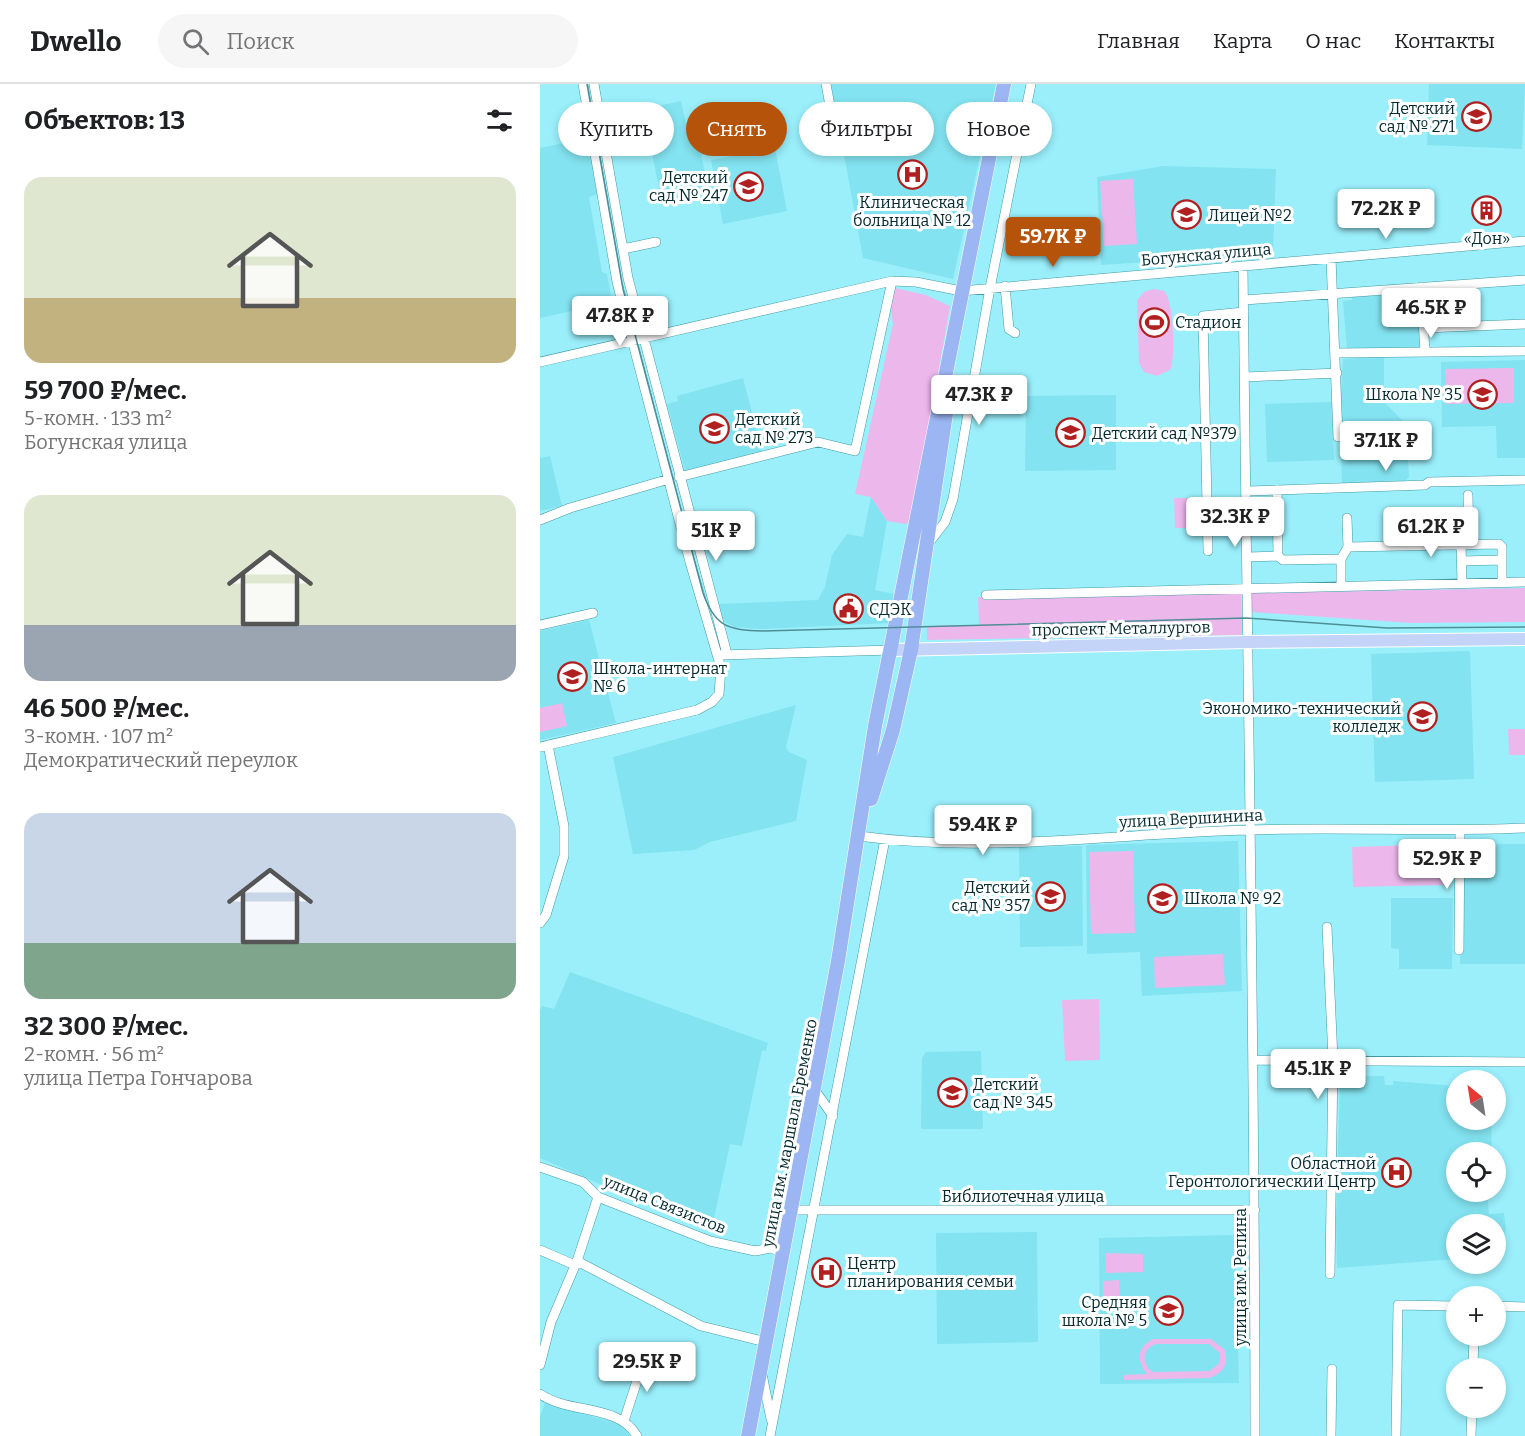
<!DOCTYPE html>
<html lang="ru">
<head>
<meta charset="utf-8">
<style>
  body { margin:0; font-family:Bitter,serif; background:#f6f6f6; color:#202124; height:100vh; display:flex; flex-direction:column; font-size:22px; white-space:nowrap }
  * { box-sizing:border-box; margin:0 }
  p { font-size:20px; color:#757577 }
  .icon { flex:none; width:33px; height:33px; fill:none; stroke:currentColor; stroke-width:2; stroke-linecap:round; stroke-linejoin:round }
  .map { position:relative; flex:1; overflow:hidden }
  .side { display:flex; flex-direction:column; background:#fff; width:540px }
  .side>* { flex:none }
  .banner { position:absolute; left:18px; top:18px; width:570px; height:54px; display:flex; gap:12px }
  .needle { width:39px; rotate:330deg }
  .buttons { position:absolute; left:906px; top:986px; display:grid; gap:12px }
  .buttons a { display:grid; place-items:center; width:60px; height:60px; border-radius:50%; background:#fff; box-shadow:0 3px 9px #0003; font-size:30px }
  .price { position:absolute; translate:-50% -51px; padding:0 14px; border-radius:6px; background:#fff; color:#222; font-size:20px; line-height:39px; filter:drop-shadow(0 2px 3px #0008) }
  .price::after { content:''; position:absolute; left:50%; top:36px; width:18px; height:14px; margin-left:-9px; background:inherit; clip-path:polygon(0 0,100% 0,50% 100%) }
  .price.on { background:#b45309; color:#fff }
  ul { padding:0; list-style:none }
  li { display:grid; align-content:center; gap:12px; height:318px; padding:0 24px }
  li span { display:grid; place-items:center; height:186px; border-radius:18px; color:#555 }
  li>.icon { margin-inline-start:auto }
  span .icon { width:108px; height:108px; fill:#fffc; stroke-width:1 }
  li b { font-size:26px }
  h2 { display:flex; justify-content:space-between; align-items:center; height:72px; padding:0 24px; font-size:26px }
  .tag { padding:0 21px; border-radius:27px; background:#fff; box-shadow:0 3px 9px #0003; font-size:21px; line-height:54px }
  .tag.on { background:#b45309; color:#fff }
  header { display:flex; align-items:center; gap:36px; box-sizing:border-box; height:84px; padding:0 30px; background:#fff; border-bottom:2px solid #e0e0e0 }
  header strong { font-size:28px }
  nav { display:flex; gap:33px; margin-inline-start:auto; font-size:21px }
  .search { width:420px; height:54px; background:#f6f6f6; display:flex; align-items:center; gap:15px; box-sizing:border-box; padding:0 21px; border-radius:33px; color:#757577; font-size:22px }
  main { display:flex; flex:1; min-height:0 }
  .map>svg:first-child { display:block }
  .built { fill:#83e3f0 }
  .green { fill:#ecb8ec; fill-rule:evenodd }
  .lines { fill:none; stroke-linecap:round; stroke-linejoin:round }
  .minor-casing { stroke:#439aa5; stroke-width:10 }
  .major-casing { stroke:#fff; stroke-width:14 }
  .highway-casing { stroke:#fff; stroke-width:15 }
  .minor { stroke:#fff; stroke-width:9 }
  .major { stroke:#c4d3f8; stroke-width:12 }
  .highway { stroke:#9cb6f3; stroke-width:14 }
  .tram { stroke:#508e96; stroke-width:1.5 }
  .labels { text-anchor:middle; stroke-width:6; stroke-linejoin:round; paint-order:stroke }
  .poi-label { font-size:16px; fill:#032a2e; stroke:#fff; text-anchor:start }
  .street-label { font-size:16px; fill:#032a2e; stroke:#fff }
</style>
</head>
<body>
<header>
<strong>Dwello</strong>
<div class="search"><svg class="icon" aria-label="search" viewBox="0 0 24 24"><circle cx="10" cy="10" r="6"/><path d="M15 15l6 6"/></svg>Поиск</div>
<nav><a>Главная</a><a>Карта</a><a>О нас</a><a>Контакты</a></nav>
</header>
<main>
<section class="side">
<h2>Объектов: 13<svg class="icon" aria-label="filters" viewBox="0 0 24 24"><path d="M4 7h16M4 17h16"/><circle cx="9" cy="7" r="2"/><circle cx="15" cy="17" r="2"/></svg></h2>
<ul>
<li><span style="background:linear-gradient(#dfe7d0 65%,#c2b280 0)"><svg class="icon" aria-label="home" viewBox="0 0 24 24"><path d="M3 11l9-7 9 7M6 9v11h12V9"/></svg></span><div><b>59 700 ₽/мес.</b><p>5-комн. · 133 m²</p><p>Богунская улица</p></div></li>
<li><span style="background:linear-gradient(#dfe7d0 70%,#9aa5b1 0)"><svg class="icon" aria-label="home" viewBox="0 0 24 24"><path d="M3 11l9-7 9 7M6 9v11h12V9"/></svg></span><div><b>46 500 ₽/мес.</b><p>3-комн. · 107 m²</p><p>Демократический переулок</p></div></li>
<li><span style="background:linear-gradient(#c9d6e8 70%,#7fa58c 0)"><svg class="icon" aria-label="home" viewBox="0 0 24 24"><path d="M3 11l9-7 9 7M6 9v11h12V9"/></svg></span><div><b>32 300 ₽/мес.</b><p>2-комн. · 56 m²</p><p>улица Петра Гончарова</p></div></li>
</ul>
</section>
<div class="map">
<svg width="985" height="1352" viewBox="0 0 985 1352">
  <rect width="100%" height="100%" fill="#9aeffb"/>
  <!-- built -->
  <path class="built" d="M291,0H456L413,195L323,174Z
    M889,0H985L982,65L887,61Z
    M141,17L148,50L157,49L168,105L121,114L110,59L116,58L109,24Z
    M51,53L62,109L49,113L62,188L67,190L72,218L0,234V64Z
    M235,64L247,127L183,140L171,76Z
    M623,82L736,85L733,170L561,181L557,93Z
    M877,207L881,263L807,265L803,217L812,216V213Z
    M844,273V315L846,320L866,340L869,393L864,398L802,399L800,327L803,275Z
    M985,276V374H957L956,342L902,343L901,278Z
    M203,294L222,367L145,387L127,320L138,317L137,312Z
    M576,311V386L485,387L486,312Z
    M792,318L794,376L727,378L725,320Z
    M10,372L22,422L0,427V374Z
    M331,413L347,437L335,506L354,510L349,539L222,545L194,543L180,535L178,520L278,516L285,503L292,471L307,450L323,453Z
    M49,536L76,639L0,656V547Z
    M930,567L934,695L835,698L831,570Z
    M256,621L246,663L249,668L267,676L256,737L170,758L154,766L93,770L73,673Z
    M698,757L702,907L602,912L600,868L547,870L546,761Z
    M922,760H985V880H920Z
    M542,762L543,862L480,863L479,763Z
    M851,814H913L912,885H859V865L851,864Z
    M30,888L228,959L226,967L222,966L202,1062L190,1060L171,1148L0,1074V927L2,922L14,925Z
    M441,967L443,1045H381L382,974L386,968Z
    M809,992H844L845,1001H853V997L916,1002V1035H951L952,1068H916V1107H947L949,1130L964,1129L966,1145L959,1172H956V1140H916V1175L797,1184L796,1133L800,1000Z
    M497,1148L498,1258L397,1260L396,1149Z
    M695,1151L699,1299L560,1300L559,1154Z
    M5,1319L83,1341L90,1352H0V1332Z"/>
  <!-- green -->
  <path class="green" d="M593,95L597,160L564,162L560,97Z
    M355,204L386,211L410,222L372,435L366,440L347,437L331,413L315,410L353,240L348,207Z
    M613,205L624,207C634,216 636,274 630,286L617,292L604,288L599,279L597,216L604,208Z
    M974,284V319L906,320L905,285Z
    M634,414H656V444H635Z
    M985,504V538L871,539L712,528V509Z
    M701,507L702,551L387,556V542L439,541L438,513Z
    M22,619L27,642L0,648V624Z
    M968,645H985V671H969Z
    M905,760L906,801L813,803L812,763Z
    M593,767L595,849L551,850L549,768Z
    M683,870L685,901L615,904L614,873Z
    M559,915L560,976L525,977L522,916Z
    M566,1169L603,1170V1188L566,1189Z
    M579,1196L580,1221L563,1222V1197Z
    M613,1255H671L685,1266C689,1280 683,1290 669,1294L584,1296V1291L607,1290C596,1277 597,1263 613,1255ZM616,1260H669L680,1269V1279L669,1287L612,1288C601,1278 602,1265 616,1260Z"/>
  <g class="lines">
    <defs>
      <path id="minor" d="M54,0L88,194L187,570
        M286,0L293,38
        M83,165L116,158
        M791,174L798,353
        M703,182C707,572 715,962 715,1352
        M465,202L469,245L475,249
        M881,203L885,268
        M704,216L985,196
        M884,244L985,240
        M797,269L985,267
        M0,278L352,197L376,198L421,207L985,157
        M706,293L797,289
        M139,393L278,358L315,367L352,197
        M737,406L738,472L743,476L801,475
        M708,407L885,401L889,398L985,396
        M928,411L929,460
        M0,436L30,424L129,395
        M388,460L405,438L413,415L450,204L491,0
        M921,460L922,499
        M808,463L959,460L962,463V499
        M668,467L663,232L704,228
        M708,473L738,472
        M922,477L962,476
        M801,501V475L808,463L807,434
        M446,511L985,498
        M0,541L53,529
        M181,571L352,566
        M0,663L157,626L172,618L179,610L181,584L150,478L77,198L43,0
        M319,752C448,770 580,749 709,746C801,743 893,748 985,744
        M0,839L6,831L24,772V742L8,661
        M787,843L793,975L790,1190
        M919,866L920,747
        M713,976L985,978
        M274,1005L293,1032
        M0,1083L43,1098L58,1113L170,1157L215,1167L231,1164L243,1169
        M250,1126H715
        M0,1166L35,1181
        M37,1177L161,1242L226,1258
        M956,1222L985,1223
        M0,1281L11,1238L37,1177L58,1113
        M933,1284L934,1251
        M222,1290L231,1335
        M0,1310C29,1330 79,1320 97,1352
        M84,1337L105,1272
        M230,1352L345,755
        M791,1352L792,1285
        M856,1352L858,1221L916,1222
        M931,1352L932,1323"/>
      <path id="major" d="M352,566L706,558L985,555"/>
      <path id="highway" d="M331,715L353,646L371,566L407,323
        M208,1352L298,877L335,642L464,0"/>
    </defs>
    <!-- minor casing -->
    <use href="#minor" class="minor-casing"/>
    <!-- major casing -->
    <use href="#major" class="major-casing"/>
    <!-- highway casing -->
    <use href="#highway" class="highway-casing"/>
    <!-- minor -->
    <use href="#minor" class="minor"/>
    <!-- major -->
    <use href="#major" class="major"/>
    <!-- highway -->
    <use href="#highway" class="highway"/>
    <!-- tram -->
    <path class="tram" d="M47,0L83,205L163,509C175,543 188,546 223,547L706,534L847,544L985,543"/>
  </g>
  <!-- icons -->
  <defs>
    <symbol id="school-ring" viewBox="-11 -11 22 22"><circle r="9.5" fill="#fff" stroke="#b12021" stroke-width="1.5"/><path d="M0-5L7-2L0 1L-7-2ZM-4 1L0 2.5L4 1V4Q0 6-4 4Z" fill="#b12021"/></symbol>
    <symbol id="hospital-ring" viewBox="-11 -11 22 22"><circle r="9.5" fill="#fff" stroke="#b12021" stroke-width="1.5"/><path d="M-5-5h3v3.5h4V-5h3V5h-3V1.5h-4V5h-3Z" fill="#b12021"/></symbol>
    <symbol id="building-ring" viewBox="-11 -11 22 22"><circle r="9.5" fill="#fff" stroke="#b12021" stroke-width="1.5"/><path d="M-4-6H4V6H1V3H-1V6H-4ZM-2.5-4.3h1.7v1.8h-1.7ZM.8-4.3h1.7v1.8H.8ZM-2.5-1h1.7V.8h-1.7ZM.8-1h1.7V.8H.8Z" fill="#b12021"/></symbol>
    <symbol id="stadium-ring" viewBox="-11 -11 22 22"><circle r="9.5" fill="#fff" stroke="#b12021" stroke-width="1.5"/><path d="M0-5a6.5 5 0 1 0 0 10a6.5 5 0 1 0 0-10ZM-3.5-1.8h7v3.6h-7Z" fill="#b12021"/></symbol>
    <symbol id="civic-ring" viewBox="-11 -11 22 22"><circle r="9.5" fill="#fff" stroke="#b12021" stroke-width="1.5"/><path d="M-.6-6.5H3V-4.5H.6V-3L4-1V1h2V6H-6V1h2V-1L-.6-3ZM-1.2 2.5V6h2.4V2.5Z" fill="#b12021"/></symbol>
    <symbol id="university-ring" viewBox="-11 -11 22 22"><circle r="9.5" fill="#fff" stroke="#b12021" stroke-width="1.5"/><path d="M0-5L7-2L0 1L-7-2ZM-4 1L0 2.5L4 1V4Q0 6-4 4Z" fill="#b12021"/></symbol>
  </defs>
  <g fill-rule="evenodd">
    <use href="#school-ring" x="920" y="16" width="33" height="33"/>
    <use href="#hospital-ring" x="356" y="74" width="33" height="33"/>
    <use href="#school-ring" x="192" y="86" width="33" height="33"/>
    <use href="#building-ring" x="930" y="110" width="33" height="33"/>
    <use href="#school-ring" x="630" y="114" width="33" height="33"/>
    <use href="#stadium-ring" x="598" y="222" width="33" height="33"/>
    <use href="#school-ring" x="926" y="294" width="33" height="33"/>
    <use href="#school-ring" x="158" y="328" width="33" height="33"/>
    <use href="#school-ring" x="514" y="332" width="33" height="33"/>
    <use href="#civic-ring" x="292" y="508" width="33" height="33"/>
    <use href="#school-ring" x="16" y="576" width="33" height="33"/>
    <use href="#university-ring" x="866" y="616" width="33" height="33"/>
    <use href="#school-ring" x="494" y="796" width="33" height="33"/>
    <use href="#school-ring" x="606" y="798" width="33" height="33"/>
    <use href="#school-ring" x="396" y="992" width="33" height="33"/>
    <use href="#hospital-ring" x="840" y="1072" width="33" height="33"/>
    <use href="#hospital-ring" x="270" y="1172" width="33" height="33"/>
    <use href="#school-ring" x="612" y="1210" width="33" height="33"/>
  </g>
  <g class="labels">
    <!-- poi labels -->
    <g class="poi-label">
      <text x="915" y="30" text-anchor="end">Детский<tspan x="915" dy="18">сад № 271</tspan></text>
      <text x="188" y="99" text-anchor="end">Детский<tspan x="188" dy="18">сад № 247</tspan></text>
      <text x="372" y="124" text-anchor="middle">Клиническая<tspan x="372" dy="18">больница № 12</tspan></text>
      <text x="668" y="137">Лицей №2</text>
      <text x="947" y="160" text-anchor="middle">«Дон»</text>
      <text x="635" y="244">Стадион</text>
      <text x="922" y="316" text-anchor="end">Школа № 35</text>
      <text x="195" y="341">Детский<tspan x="195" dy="18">сад № 273</tspan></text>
      <text x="552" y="355">Детский сад №379</text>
      <text x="329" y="531">СДЭК</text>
      <text x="53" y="590">Школа-интернат<tspan x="53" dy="18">№ 6</tspan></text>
      <text x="861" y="630" text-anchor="end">Экономико-технический<tspan x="861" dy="18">колледж</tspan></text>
      <text x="490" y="809" text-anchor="end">Детский<tspan x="490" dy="18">сад № 357</tspan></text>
      <text x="644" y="820">Школа № 92</text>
      <text x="433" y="1006">Детский<tspan x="433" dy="18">сад № 345</tspan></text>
      <text x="836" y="1085" text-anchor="end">Областной<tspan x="836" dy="18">Геронтологический Центр</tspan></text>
      <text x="307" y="1185">Центр<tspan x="307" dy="18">планирования семьи</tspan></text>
      <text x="607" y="1224" text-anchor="end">Средняя<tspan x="607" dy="18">школа № 5</tspan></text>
    </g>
    <!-- street labels -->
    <g class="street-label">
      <text transform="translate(666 170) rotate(-5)" y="6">Богунская улица</text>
      <text transform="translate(581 544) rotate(-1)" y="6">проспект Металлургов</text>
      <text transform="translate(651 734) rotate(-3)" y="6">улица Вершинина</text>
      <text transform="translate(249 1049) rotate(-79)" y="6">улица им. маршала Еременко</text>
      <text x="483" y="1118">Библиотечная улица</text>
      <text transform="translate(125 1120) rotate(22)" y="6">улица Связистов</text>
      <text transform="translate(700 1193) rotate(-90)" y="6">улица им. Репина</text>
    </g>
  </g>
</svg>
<div class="buttons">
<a><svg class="needle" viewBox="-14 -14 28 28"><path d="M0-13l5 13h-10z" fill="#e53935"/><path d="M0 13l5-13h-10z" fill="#757577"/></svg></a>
<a><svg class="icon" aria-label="locate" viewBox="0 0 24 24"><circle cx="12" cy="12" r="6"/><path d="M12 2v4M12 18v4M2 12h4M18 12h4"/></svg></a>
<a><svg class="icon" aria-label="layers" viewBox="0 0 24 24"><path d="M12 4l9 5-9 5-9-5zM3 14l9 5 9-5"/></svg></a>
<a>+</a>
<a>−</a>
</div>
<b class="price" style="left:846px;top:156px">72.2K ₽</b>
<b class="price on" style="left:513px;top:184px">59.7K ₽</b>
<b class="price" style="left:891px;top:255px">46.5K ₽</b>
<b class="price" style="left:80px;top:263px">47.8K ₽</b>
<b class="price" style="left:439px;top:342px">47.3K ₽</b>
<b class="price" style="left:846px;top:388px">37.1K ₽</b>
<b class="price" style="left:695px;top:464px">32.3K ₽</b>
<b class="price" style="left:891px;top:474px">61.2K ₽</b>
<b class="price" style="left:176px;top:478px">51K ₽</b>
<b class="price" style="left:443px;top:772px">59.4K ₽</b>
<b class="price" style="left:907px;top:806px">52.9K ₽</b>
<b class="price" style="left:778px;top:1016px">45.1K ₽</b>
<b class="price" style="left:107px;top:1309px">29.5K ₽</b>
<div class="banner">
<a class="tag">Купить</a>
<a class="tag on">Снять</a>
<a class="tag">Фильтры</a>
<a class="tag">Новое</a>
</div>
</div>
</main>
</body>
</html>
